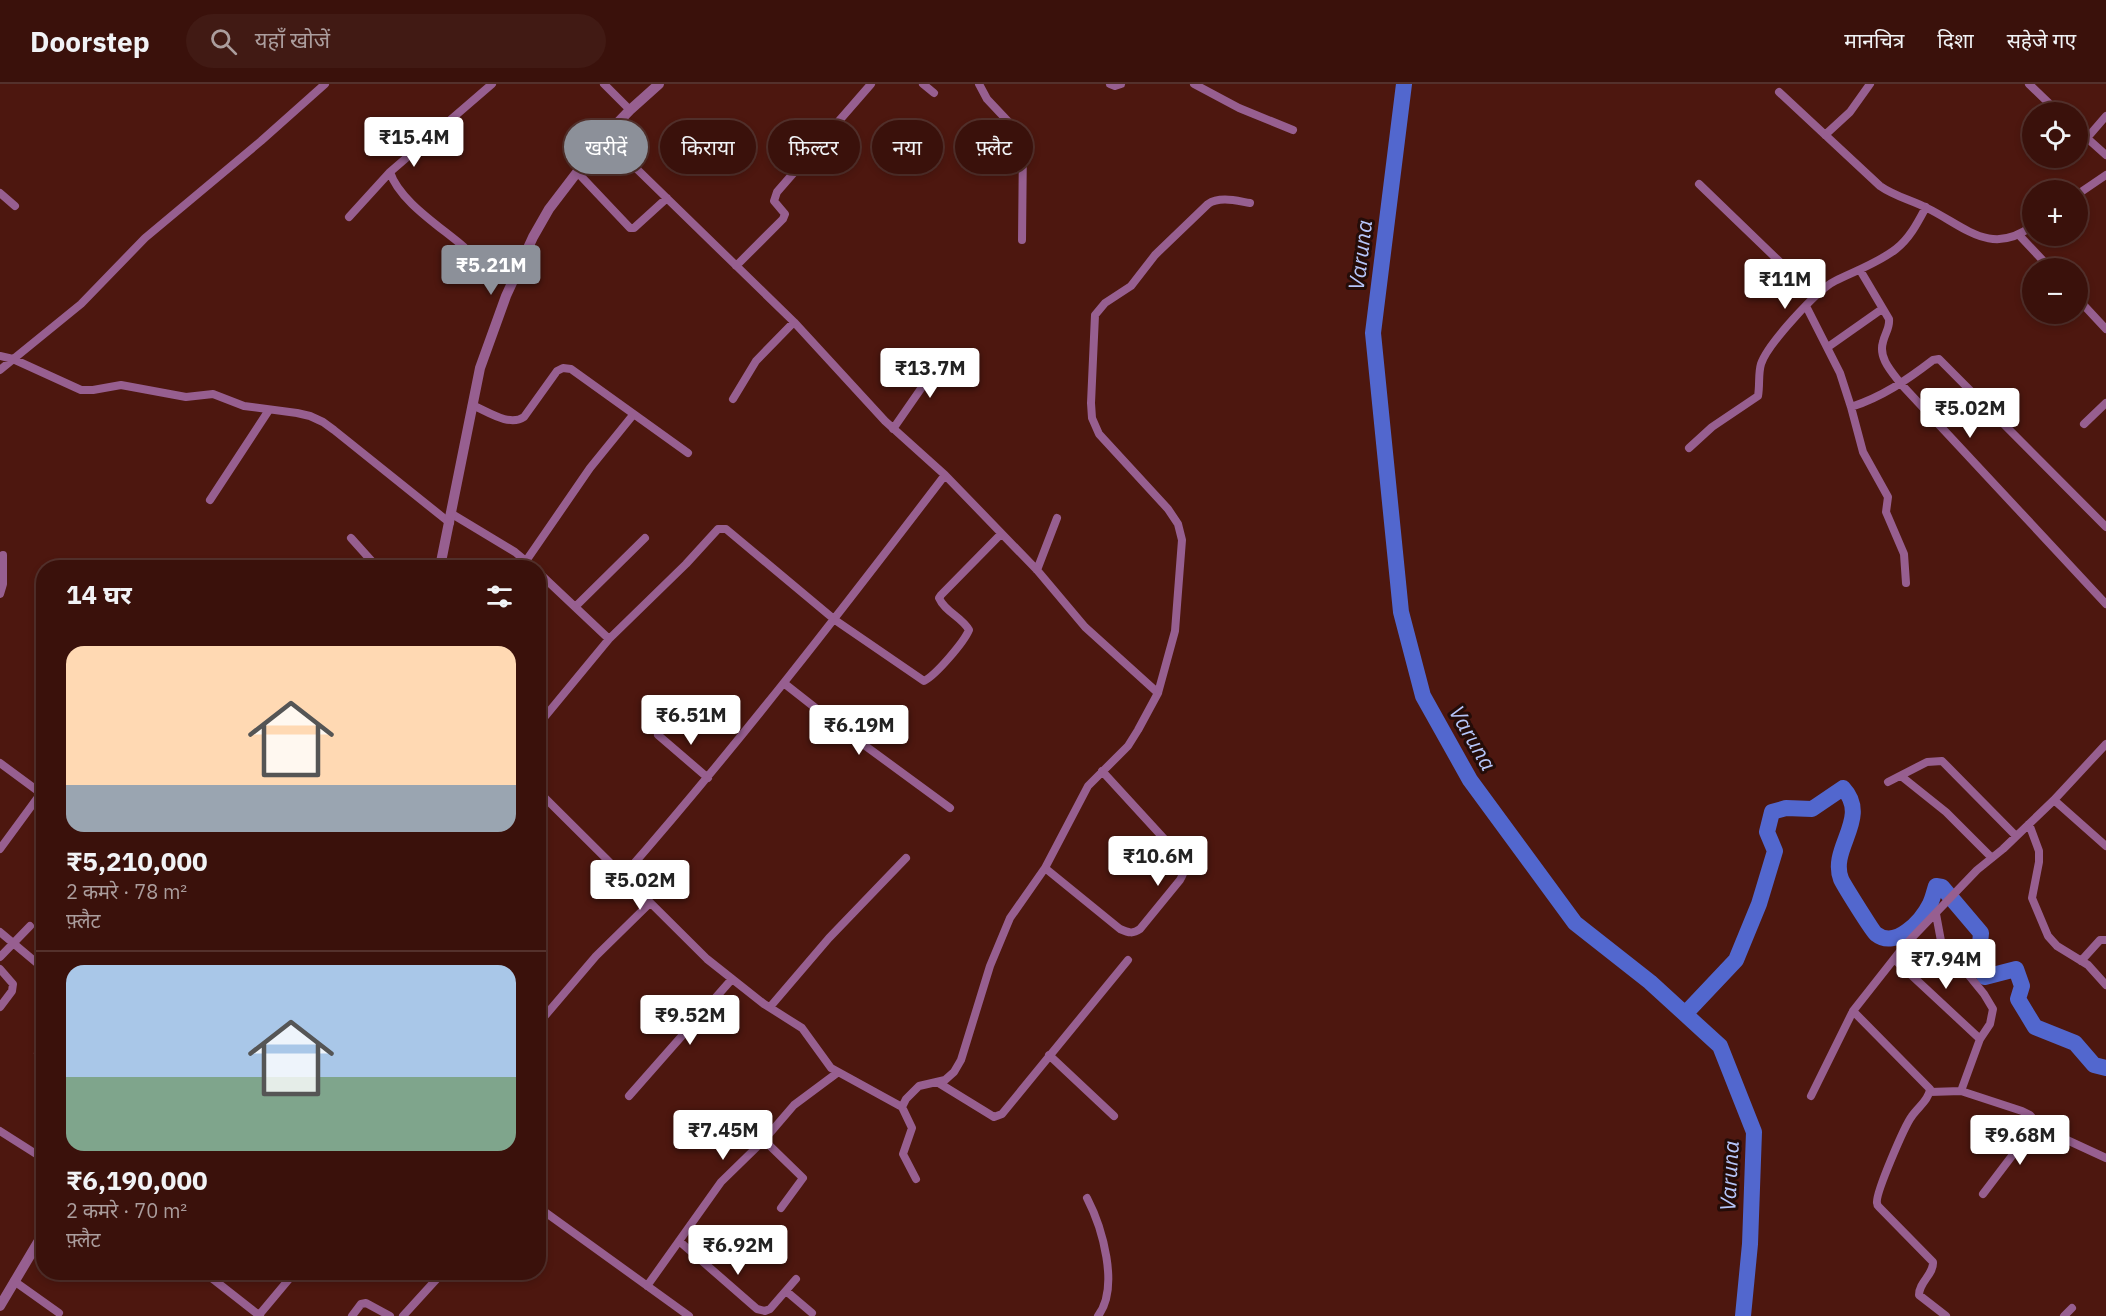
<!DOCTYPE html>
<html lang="hi">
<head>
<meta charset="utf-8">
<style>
  body { margin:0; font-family:"IBM Plex Sans","Noto Sans Devanagari",sans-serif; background:#411a14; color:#f1f3f6; height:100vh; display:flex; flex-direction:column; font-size:22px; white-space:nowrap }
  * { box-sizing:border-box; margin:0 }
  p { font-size:20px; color:#ab9d9d }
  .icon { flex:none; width:33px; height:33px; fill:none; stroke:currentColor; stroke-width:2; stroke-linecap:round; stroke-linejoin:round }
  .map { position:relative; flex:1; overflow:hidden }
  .drawer { position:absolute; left:36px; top:476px; width:510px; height:720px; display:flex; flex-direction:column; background:#3a110b; border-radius:24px; box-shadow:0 3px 9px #0003,0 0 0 2px #54312c }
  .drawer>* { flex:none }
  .hud { position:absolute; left:564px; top:36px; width:570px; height:54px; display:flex; gap:12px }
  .controls { position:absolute; left:2022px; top:18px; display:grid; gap:12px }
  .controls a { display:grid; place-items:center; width:66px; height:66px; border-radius:50%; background:#3a110b; box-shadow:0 3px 9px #0003,0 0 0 2px #54312c; font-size:30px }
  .price { position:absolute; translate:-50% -51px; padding:0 14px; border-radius:6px; background:#fff; color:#222; font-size:20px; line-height:39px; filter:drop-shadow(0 2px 3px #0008) }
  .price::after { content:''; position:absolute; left:50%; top:36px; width:18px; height:14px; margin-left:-9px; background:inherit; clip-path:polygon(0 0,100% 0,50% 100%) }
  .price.on { background:#8c9099; color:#fff }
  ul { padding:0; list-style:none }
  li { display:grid; align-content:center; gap:12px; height:318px; padding:0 30px }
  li+li { border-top:2px solid #54312c }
  li span { display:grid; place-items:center; height:186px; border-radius:18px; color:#555 }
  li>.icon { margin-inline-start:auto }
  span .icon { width:108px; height:108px; fill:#fffc; stroke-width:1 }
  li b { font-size:26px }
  h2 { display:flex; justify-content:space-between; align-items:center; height:72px; padding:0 30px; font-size:26px }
  .tag { padding:0 21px; border-radius:27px; background:#3a110b; box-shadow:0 3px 9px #0003,0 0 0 2px #54312c; font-size:21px; line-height:54px }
  .tag.on { background:#8c9099; color:#fff }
  header { display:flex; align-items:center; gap:36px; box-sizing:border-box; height:84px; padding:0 30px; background:#3a110b; border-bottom:2px solid #54312c }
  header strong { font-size:28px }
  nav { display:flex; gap:33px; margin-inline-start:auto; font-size:21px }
  .search { width:420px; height:54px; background:#411a14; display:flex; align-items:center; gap:15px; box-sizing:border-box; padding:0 21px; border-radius:33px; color:#ab9d9d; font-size:22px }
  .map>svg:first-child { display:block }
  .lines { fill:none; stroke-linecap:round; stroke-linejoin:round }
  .river { stroke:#5267ce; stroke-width:16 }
  .minor { stroke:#975f90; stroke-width:8 }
  .tertiary { stroke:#975f90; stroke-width:10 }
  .labels { text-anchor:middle; stroke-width:6; stroke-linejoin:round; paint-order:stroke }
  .water-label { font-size:22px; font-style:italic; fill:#b6c6fa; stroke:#240c08 }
</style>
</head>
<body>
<header>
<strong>Doorstep</strong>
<div class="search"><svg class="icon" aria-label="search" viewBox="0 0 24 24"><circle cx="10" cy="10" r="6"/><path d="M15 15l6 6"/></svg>यहाँ खोजें</div>
<nav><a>मानचित्र</a><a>दिशा</a><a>सहेजे गए</a></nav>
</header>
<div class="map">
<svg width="2106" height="1232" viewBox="0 0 2106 1232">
  <rect width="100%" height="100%" fill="#4d170f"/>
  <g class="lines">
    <!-- river -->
    <path class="river" d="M1404,0L1373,249L1401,528L1423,612L1470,696L1575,839L1650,898L1720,962L1754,1048L1750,1160L1743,1232
      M1685,930L1736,876L1759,820L1775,767L1767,748L1772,728L1786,724L1812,725L1843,704C1871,734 1829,764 1841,795C1843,800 1873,848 1876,850C1896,866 1922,836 1930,820C1933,814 1934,808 1936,802L1942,803L1981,849L1980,860L1973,874L1985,893L2016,885L2022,902L2018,915L2035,943L2075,959L2094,981L2106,984"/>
    <!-- minor -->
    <path class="minor" d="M604,0L630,26
      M923,0L934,9
      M979,0L987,15L1019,49L1023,58L1022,156
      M1110,0L1115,2L1121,0
      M1194,0L1239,24L1293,46
      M2029,0L2058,28
      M1779,8L1880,102C1894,112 1911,116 1927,124C1964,142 1991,173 2032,142
      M2078,46L2106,71
      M1825,51L1850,28L1870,0
      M604,53L794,238L885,337L945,391L1037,486L1085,543L1158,609
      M2087,54L2106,32
      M390,88C399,117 441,143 464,163C468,167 471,174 476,177C489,183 502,187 516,191
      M577,88L630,144H634L667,114
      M1699,100L1782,180L1818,209
      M0,109L15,122
      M2078,110L2106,91
      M349,133L390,88L492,0
      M2019,151L2050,184
      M736,182L783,135L785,130L774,117L777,108L871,0
      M1860,186L1889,235C1890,244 1885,249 1883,258C1878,274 1892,288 1901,300L2106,520
      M2078,215L2106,245
      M1806,222L1840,289L1851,323L1863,368L1888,413L1886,428L1904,470L1906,499
      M1828,263L1882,225
      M0,272L13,275L81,306H93L121,301L186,313L213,310L244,322L297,329L310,332L323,338L334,346L450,439
      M0,286L81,220L145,154L261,57L325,0
      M733,315L756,277L794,238
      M472,321C487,327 509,343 524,333L557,287L563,284L571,285L688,369
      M1851,323C1882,313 1907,296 1933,276L1939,275L2106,443
      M2084,340L2106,319
      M893,345L945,270
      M1689,364L1712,343L1758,312C1760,301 1758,290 1761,280C1767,261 1817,206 1835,197C1855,187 1878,179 1896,165C1910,154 1918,138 1926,123
      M210,416L269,326
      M452,430L515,468L533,483
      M351,454L377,483
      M526,477L590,384L633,331
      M1037,486L1057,434
      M538,488L609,555
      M0,510L3,500V471
      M575,523L645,454
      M785,600L841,644L950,724
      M538,641L609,555L686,480L718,445H726L835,536L924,597C936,591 964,558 969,546C962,533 945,528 939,514L941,511L1001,450
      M658,651L708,694
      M0,679L42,710
      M1901,692L1946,728L1992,774
      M1888,698L1927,678L1942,677L2016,752
      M538,707L707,875L764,920L802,944L831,984L902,1023
      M2054,716L2106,762
      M2029,740L2039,767V778L2032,814L2048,852L2057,862L2088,881L2106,901
      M0,765L41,709
      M1045,784L1120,845C1129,849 1133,850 1140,845L1180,796C1186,786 1185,781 1179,771L1102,687
      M624,791C737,662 841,527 945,391
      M1936,830L1941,857L1984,910L1993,925L1990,940L1980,955L1961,1007
      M0,848L44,885
      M0,873L30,842
      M1894,875L1980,955
      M2081,877L2100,856H2106
      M0,885L13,900L12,907L0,923
      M770,923L829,854L906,774
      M1853,927L1930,1005C1929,1016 1918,1023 1912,1032C1905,1041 1875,1110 1877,1119C1877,1121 1878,1122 1879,1123L1933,1178C1934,1190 1919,1198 1919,1211L1946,1232
      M538,940L596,872L650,819
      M38,969L44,972
      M1049,971L1114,1032
      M937,998L994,1033L1002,1030L1128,876
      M1930,1008L1961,1007L2022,1027L2030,1031L2041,1044L2106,1074
      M629,1012L732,895
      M1811,1012L1853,927L1905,861L1977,786L2003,765L2054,716L2106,660
      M0,1047L44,1075
      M764,1056L803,1094L781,1124
      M916,1095L903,1070L912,1044L902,1023L906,1015L919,1002L945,996L954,988L961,976L990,882L1010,834L1045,784L1088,702L1128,662L1138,646L1158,609L1175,547L1182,456L1178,440L1168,425L1099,350L1092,334L1091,319L1095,231L1105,219L1131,202L1155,171L1208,120C1220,112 1237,117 1250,119
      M1983,1110L2037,1039
      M1087,1114C1102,1143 1120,1203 1098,1232
      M538,1123L689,1232
      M679,1157L757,1225L765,1227L770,1225L796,1195
      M204,1188L260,1232
      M14,1197L59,1229
      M647,1202L721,1098L764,1056L794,1021L837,989
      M786,1207L812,1229
      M259,1231L295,1188
      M352,1232L361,1220L366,1219L390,1232
      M403,1232L443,1188
      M2064,1232L2072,1224"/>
    <!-- tertiary -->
    <path class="tertiary" d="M440,483L480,284L506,212L533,153L549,125L604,53L630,26L659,0
      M0,1222L44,1148"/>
  </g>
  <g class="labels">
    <!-- water labels -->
    <g class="water-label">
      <text transform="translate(1360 171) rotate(-83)" y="8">Varuna</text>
      <text transform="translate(1473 654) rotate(60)" y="8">Varuna</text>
      <text transform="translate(1729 1092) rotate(-87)" y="8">Varuna</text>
    </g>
  </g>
</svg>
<div class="controls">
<a><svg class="icon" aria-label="locate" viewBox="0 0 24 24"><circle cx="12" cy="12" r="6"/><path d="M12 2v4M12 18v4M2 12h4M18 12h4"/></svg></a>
<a>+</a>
<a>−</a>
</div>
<b class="price" style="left:414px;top:84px">₹15.4M</b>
<b class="price on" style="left:491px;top:212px">₹5.21M</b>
<b class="price" style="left:1785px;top:226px">₹11M</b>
<b class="price" style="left:930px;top:315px">₹13.7M</b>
<b class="price" style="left:1970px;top:355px">₹5.02M</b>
<b class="price" style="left:691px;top:662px">₹6.51M</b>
<b class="price" style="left:859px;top:672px">₹6.19M</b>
<b class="price" style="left:1158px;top:803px">₹10.6M</b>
<b class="price" style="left:640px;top:827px">₹5.02M</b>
<b class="price" style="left:1946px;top:906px">₹7.94M</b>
<b class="price" style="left:690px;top:962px">₹9.52M</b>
<b class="price" style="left:723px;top:1077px">₹7.45M</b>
<b class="price" style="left:2020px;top:1082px">₹9.68M</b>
<b class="price" style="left:738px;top:1192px">₹6.92M</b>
<div class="hud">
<a class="tag on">खरीदें</a>
<a class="tag">किराया</a>
<a class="tag">फ़िल्टर</a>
<a class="tag">नया</a>
<a class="tag">फ़्लैट</a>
</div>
<section class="drawer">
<h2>14 घर<svg class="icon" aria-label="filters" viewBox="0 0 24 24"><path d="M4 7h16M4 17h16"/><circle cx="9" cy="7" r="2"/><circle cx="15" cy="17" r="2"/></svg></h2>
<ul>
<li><span style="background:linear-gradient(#ffd9b3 75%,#9aa5b1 0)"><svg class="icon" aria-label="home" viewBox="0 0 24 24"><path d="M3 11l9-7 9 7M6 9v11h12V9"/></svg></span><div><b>₹5,210,000</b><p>2 कमरे · 78 m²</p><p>फ़्लैट</p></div></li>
<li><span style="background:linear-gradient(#a9c7e8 60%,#7fa58c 0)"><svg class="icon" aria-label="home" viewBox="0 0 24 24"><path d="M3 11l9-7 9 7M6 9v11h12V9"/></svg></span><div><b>₹6,190,000</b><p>2 कमरे · 70 m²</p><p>फ़्लैट</p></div></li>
</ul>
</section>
</div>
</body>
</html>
